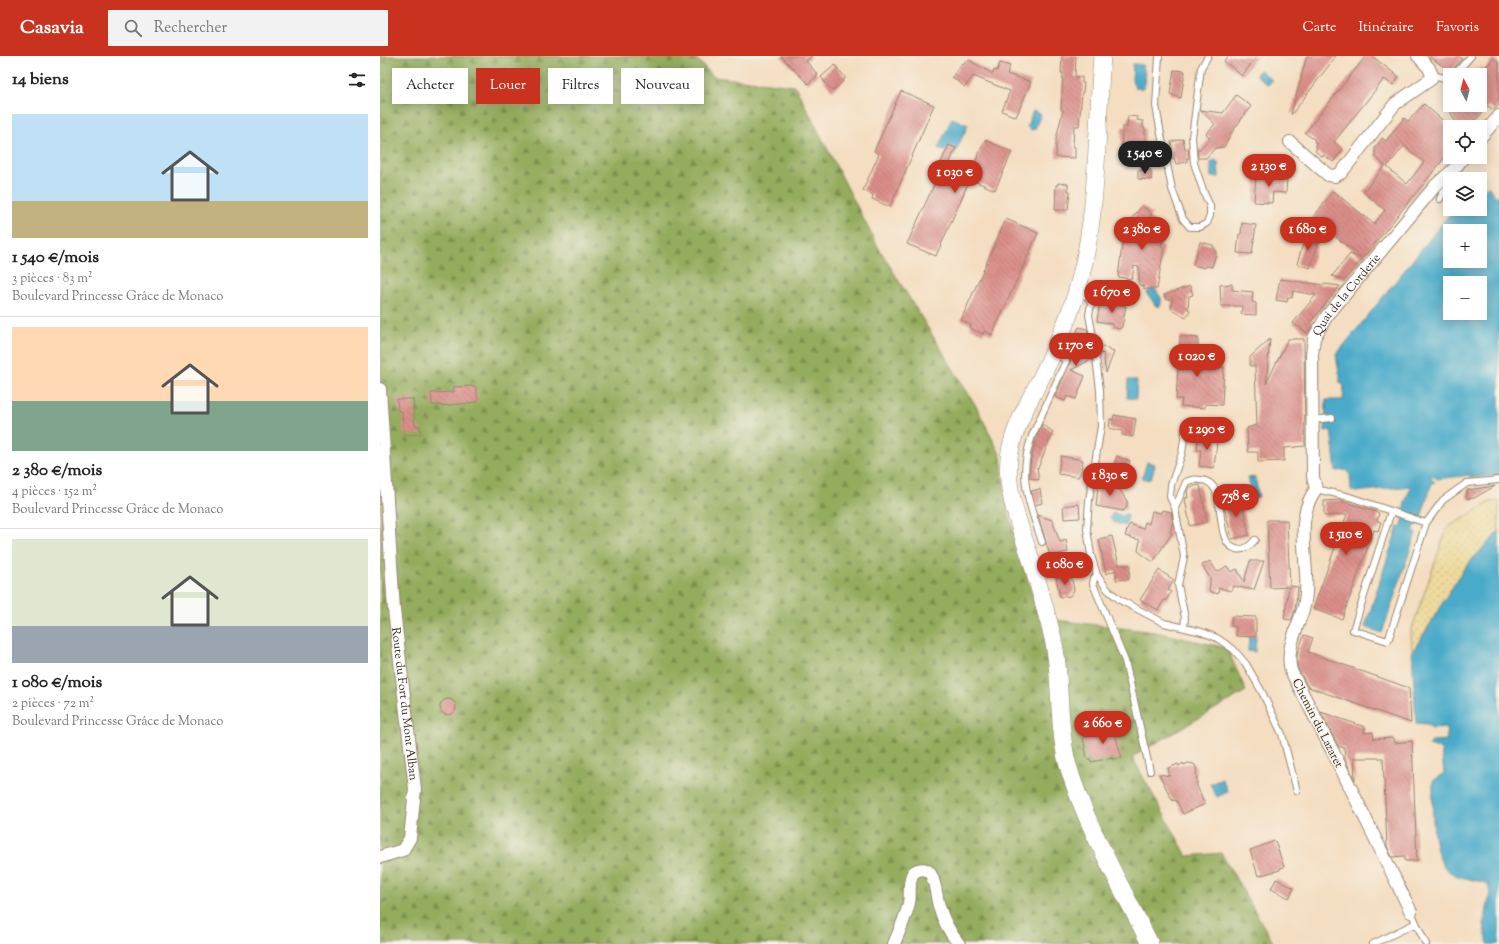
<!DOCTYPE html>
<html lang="fr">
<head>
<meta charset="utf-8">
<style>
  body { margin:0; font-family:"Sorts Mill Goudy",serif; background:#f2f2f2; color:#222; height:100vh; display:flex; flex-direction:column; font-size:15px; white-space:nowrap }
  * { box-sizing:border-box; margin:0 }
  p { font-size:13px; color:#767676 }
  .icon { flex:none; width:22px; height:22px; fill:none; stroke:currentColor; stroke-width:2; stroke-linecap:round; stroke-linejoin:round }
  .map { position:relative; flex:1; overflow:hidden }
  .side { display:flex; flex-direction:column; background:#fff; width:380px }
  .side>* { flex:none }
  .banner { position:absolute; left:12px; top:12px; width:380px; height:36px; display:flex; gap:8px }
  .needle { width:26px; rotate:353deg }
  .controls { position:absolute; left:1063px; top:12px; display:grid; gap:8px }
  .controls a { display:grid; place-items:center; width:44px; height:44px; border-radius:0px; background:#fff; box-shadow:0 2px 10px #0003; font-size:20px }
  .price { position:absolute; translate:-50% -34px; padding:0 9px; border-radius:14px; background:#c8321e; color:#fff; font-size:13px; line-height:26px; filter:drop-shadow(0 1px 2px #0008) }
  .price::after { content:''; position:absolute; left:50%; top:24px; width:12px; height:9px; margin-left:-6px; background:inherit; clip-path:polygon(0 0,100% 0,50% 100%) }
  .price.on { background:#222; color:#fff }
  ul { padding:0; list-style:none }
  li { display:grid; align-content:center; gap:8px; height:212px; padding:0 12px }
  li+li { border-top:1px solid #e0e0e0 }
  li span { display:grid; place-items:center; height:124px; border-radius:0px; color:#555 }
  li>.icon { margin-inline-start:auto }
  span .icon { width:72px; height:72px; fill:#fffc; stroke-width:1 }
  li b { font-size:17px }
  h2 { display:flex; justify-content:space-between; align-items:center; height:48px; padding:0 12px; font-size:17px }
  .pill { padding:0 14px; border-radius:0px; background:#fff; box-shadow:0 2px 10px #0003; font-size:14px; line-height:36px }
  .pill.on { background:#c8321e; color:#fff }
  header { display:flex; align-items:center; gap:24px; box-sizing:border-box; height:56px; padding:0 20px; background:#c8321e; color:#fff }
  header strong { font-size:19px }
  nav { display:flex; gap:22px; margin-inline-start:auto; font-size:14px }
  .search { width:280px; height:36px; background:#f2f2f2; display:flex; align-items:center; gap:10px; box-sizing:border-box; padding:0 14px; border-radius:0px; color:#767676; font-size:15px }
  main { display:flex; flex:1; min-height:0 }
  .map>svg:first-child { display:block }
  .forest { fill:url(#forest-firs); stroke:#686b3e }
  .sand { fill:url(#sand-dots); stroke:#94825e }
  .water { fill:#4aaac9; stroke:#426a74; fill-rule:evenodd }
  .building { fill:url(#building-back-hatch); fill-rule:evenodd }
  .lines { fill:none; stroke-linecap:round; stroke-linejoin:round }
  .service-casing { stroke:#98846f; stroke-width:8 }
  .minor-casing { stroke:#98846f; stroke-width:14 }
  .secondary-casing { stroke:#98846f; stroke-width:18 }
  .service { stroke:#fff; stroke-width:6 }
  .minor { stroke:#fff; stroke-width:12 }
  .secondary { stroke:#fff; stroke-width:17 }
  .labels { text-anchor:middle; stroke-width:3; stroke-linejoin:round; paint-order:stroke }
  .street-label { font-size:12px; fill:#3b2a1e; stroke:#f7f3e8 }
</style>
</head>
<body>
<header>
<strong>Casavia</strong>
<div class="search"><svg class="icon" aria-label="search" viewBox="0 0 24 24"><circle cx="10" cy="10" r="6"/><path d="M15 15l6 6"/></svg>Rechercher</div>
<nav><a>Carte</a><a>Itinéraire</a><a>Favoris</a></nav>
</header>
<main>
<section class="side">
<h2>14 biens<svg class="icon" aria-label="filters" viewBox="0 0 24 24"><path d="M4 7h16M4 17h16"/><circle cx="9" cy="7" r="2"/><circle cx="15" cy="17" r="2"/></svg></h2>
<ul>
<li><span style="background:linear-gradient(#bfe0f5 70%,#c2b280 0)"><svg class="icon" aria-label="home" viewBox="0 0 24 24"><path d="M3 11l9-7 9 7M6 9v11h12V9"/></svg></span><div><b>1 540 €/mois</b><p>3 pièces · 83 m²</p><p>Boulevard Princesse Grâce de Monaco</p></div></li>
<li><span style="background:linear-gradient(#ffd9b3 60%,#7fa58c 0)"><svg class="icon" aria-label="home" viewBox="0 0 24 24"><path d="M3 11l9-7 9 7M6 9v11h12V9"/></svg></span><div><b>2 380 €/mois</b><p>4 pièces · 152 m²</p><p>Boulevard Princesse Grâce de Monaco</p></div></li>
<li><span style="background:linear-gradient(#dfe7d0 70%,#9aa5b1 0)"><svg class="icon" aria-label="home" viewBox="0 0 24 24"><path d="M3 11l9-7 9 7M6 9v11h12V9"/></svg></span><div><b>1 080 €/mois</b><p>2 pièces · 72 m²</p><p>Boulevard Princesse Grâce de Monaco</p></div></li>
</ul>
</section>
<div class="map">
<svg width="1119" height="888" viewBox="0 0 1119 888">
  <defs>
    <pattern id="forest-firs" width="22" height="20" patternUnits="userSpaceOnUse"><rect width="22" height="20" fill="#94ac5d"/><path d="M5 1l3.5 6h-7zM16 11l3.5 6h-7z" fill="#7a8c4c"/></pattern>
    <pattern id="sand-dots" width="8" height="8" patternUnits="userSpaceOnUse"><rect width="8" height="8" fill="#eeda9e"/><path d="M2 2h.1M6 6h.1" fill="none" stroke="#cdbb88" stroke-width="1.8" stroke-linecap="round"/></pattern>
    <pattern id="building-back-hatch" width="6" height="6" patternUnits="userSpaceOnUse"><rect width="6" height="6" fill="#db8e89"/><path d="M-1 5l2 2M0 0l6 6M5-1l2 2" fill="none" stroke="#b3746f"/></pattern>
  </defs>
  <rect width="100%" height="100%" fill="#f7f3e8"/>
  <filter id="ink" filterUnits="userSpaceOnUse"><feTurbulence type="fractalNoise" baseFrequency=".025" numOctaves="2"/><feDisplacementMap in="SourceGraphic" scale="8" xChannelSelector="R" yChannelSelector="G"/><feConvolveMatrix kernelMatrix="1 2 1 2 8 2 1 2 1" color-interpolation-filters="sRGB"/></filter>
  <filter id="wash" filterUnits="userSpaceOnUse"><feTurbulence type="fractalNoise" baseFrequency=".012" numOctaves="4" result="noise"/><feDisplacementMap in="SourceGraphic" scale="16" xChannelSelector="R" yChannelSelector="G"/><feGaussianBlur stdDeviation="0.9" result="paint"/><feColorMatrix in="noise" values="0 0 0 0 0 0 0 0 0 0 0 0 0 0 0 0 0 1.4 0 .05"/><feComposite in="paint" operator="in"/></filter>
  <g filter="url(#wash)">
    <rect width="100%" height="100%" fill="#f4ddc0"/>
    <!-- forest -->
    <path class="forest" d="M0,0H314L334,21L415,30L498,191L596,350L621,400L626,449L659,562L775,576L847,592L866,635L752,701L807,800L841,797L894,888H711L709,884L693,888H0Z"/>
    <!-- sand -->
    <path class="sand" d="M1119,445V475C1108,487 1095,499 1085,512C1066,539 1051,569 1032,596L1031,575L1067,472L1110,446Z"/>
    <!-- water -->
    <path class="water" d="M753,8L763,9C764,17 769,26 762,33L755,32L752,24Z
      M880,14L892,24L888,29L876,19Z
      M653,55L661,58L655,73L650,74L647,70Z
      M572,62L588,69L574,99L558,92Z
      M835,104L838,106L839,121H831V106Z
      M1108,130L1116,141L1119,139V419L1091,422V419L1057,423L1053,420L1051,423L1055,426L1052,427L1039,468L1036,467L1033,476L1036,477L1002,577L985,571L1018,470L1021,471L1024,462L1020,461L1031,430L975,436L971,434L970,418L965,414L956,415L951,374L945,375L946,344H963L964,329L960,327V317H959L956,299L1070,158L1077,153H1100V136ZM1070,175H1100V205H1070ZM1070,227H1100V257H1070Z
      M771,233L776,234L781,242V248L779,251L775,249L772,244L768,240L767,236Z
      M748,324H757L756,343L747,342Z
      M767,406L774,408L775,410L771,422L768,424L762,422Z
      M875,421L879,441L873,442L868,422Z
      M733,457L743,460L744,458H747L748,461L745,470L733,466L730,462Z
      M1119,475V888H1108L1104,869L1110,837L1108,829C1096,822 1081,824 1070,816C1049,803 1053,747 1053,725L1064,717L1061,693L1049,689L1053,685L1067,684L1066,671L1052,672L1047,668L1036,667L1032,596L1046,575L1063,546L1086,510Z
      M869,580L876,581L875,596L868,595Z
      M842,723L848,736L837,741L830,728Z"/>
    <g id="blocks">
      <!-- building -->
      <path class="building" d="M401,0H432L426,5L438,19L428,28Z
        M682,0H696L695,21H702V27H704L703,36H702L699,70H694L693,90L695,91V102L676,101V83L683,54H681L683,17H681Z
        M848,0H877L862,20L844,5Z
        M927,0H956L912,58H911Z
        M986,0H992L1019,21L1013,29L1004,23L954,86L963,93L953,106L944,99L943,101L935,95L937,92L935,89L937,88L934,85L935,84L925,77Z
        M1049,0H1078L1082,3L1072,14H1068Z
        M1113,2L1119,7V49L1114,54L1108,50L1090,71H1078L1071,57L1070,49H1100V11L1104,14Z
        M589,4L613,18L614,14L617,15L620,7L630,10L627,18L651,26L636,61L622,55L630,35L593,20L585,31L572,21L582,7L583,8L586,5L588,6Z
        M455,9L465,21V23L462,25L463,26L452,35L441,21Z
        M794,14L805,15L801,42L790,38Z
        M521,35L554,49L510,151L492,143L493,139L483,134L499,98L494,95Z
        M856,39L871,50L852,76L844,91L835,92L826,102H818L817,93H820L830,82L826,78L835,68L820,54L843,57Z
        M1044,48L1070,71V95L983,202L932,163L953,135L994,168L1005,154L983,136L1005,110L995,101V92L1002,82L1006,85L1024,62L1028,65ZM1024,90L1044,106L1027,128L1007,111Z
        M748,60L758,61L757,64L763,65V72H765V104L741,102L742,71H747Z
        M803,83L805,93H808L809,102H807V106L796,108L794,102H790L789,94H793L791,86Z
        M605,84L632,96L615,134L590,123L556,200L527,188L557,122L554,121L569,89L576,92L568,111L589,120Z
        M758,114H771V124L758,123Z
        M876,119L907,122L906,137L893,136L892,147L874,146Z
        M678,127L688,128V135H690L688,154H675L676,129H678Z
        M762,150L772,158L769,161L780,170L769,183L782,184L781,191H784L777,233H764V230L759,229V211L754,210L752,223L738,221L743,182L755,167L751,163Z
        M626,163L658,177L612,279L604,275L603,278L590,272L591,269L581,264Z
        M862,167L876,169L872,198L857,197L859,178H861Z
        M926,178L939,184L930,212L917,208Z
        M820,186L833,189L836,197L832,211L826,210L825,212L813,209Z
        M970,198L982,203L965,224L952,220Z
        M900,223L944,229L945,228L960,230L930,267L933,269L927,277L913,267L936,239L913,235L912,242L908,241L907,246L896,244Z
        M852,228V234L873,236L872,246L876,247V259L861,258L862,250H841L840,229Z
        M810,230L813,239L809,240L808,253L810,254L806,262L791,253L792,243L786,244L784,239Z
        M720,245L746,250L742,271L739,273L732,271V268L717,265Z
        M699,271L707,273L712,303L691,314L705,320L696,343L687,340L685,345L675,341L690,307L695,283H694Z
        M800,280L818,282V306H828V311H844L842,349L825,348V352L801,350L802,343H796Z
        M890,283L886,328L908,283H924L925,390L904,392V405L878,406V396H868L867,372L877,369L875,310H870V301Z
        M719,289L729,293L728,294L734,296L726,317L723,297L720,298Z
        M96,330L98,346L61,350V349H52L51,337L74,336L73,331Z
        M17,343H33L35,370H40L41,378L24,379L22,355H18Z
        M734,359L756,363L753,381L742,379V375L729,372L730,363L733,364Z
        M662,368L673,376L658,412L657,411L659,424L650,422V409L655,386Z
        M819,379L834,381L833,386H837L834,412L819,410L821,394H817Z
        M681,400L703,404L701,416L698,421L678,418Z
        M737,400L750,405L745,419L731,414Z
        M719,422L729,427L728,432L740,434L747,445V451L743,455L716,450Z
        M820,429L827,466L810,470L805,442H808L807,435L809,431Z
        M1115,430L1094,442L1087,443V434Z
        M660,433L662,447L655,449L651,435Z
        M861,442L869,479L852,483L843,446Z
        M960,444L999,457L997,465L1001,466L998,475L994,474L962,563L933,553L967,458L944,460V445Z
        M699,448L700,462L684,463L683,450Z
        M782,454L791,456L793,465L790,476L792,477L773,506L758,495L760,484L745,480L748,471L750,468L763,473L765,466L769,468L772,455L781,457Z
        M658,459L672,464L680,486L686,484L688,496L670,500Z
        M887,464H907L910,530L918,531L915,554L911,564L904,563L909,531L890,532Z
        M732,480L739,509H750L749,523L736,524V514L726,518L719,483Z
        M830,505L837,516L847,510L851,516L857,513L864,526L870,505H884L874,534L853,530L851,535L839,532L838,538L829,535L830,527V522L822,509Z
        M779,514L794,524L788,534L791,536L786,545L784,544L778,554L760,544Z
        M691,519L694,534L690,540L680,541L676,521Z
        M852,560L876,561V581L856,580V571L851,570Z
        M924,579L933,582L928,596L1029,632L1031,667L928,631L918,612L917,606V599Z
        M60 651a8 8 0 1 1 16 0a8 8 0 1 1-16 0Z
        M941,656L985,671L984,677L993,676L994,683L1013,682L1014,687L1032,685L1037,805H1025V800L1012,801L1007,790L1003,702H974L975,724L965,703L964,691H959Z
        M731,665L742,702L732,703V702L711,706L710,703H707L703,681L725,677L722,667Z
        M803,707L804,709L808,707L814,708L816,711L817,730L825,748L803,758L796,744L793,745L789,738L779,718L790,720L788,712L798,708L799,710Z
        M895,785L904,811L900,812V814L878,820L870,794Z
        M896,823L914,832L909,842L891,833Z"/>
    </g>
  </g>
  <g filter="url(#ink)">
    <use href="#blocks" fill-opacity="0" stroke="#98846f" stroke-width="1"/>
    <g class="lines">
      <defs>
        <path id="service" d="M779,0L776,50L781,78L792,133L803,163L810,171H820L827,167L830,160V150L824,137L814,107L812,81L821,12L828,0
          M1052,19L1065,22L1070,20
          M1072,19L1075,18L1091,0
          M1075,123L1076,121
          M1060,143L1062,138L1070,129
          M696,238L708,240L711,248L709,259L714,286L720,334L721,370L709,444L707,473L711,499L717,519L728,534L740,544L784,567L822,576L837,582L853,593L866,608L882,636L902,678L917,735
          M932,364L952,362
          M936,433L970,441L1046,467
          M795,452L806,426C812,423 815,423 821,424C851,426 831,486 856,493C864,495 870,490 875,484
          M1011,456L973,574L1008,585L1046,467L1063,444L1087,427L1119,424
          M662,486C649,447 637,421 652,380L686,305L675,295
          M717,519L714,522L713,528L745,605L770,715
          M804,571L805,562L798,529L804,501L795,452L790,441L791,429L802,397L806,369
          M1031,856L1046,888
          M993,888L1036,867"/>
        <g id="minor">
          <path d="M1100,82L1119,60"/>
          <path d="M910,86L948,119L955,120L961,117L1015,48L1051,23L1052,19L1049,12L1038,0"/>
          <path id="s1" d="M0,333L14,554L35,733L30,782L23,794L0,801"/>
          <path id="s2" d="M1031,856L955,700L911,615C905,592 918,572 924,550C933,512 911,466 936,433L933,421L932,299L934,282L946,261L1056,129L1074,113L1084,101"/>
          <path d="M514,888C519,875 526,861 529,847C531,838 528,828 532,819C535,813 545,811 550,817C556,826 556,840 559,850C563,864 570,877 579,888"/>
        </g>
        <path id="secondary" d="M722,0C716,79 719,165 695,241C686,269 674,296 661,322C649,345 635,370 630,395C623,432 640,470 651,504C658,526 664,549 670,571C683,615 676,662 687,706C704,767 742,831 770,888"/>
      </defs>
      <!-- service casing -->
      <use href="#service" class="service-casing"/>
      <!-- minor casing -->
      <use href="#minor" class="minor-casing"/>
      <!-- secondary casing -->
      <use href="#secondary" class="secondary-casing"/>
      <!-- service -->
      <use href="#service" class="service"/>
      <!-- minor -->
      <use href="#minor" class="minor"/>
      <!-- secondary -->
      <use href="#secondary" class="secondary"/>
    </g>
  </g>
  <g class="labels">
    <!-- street labels -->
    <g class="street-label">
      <text dy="4" stroke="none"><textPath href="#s2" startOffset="662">Quai de la Corderie</textPath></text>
      <text dy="4" stroke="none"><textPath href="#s1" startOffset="316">Route du Fort du Mont Alban</textPath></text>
      <text transform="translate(938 667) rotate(63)" y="4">Chemin du Lazaret</text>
    </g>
  </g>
</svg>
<div class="controls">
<a><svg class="needle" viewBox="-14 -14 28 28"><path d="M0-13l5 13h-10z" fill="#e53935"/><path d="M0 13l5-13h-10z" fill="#767676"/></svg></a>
<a><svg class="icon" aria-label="locate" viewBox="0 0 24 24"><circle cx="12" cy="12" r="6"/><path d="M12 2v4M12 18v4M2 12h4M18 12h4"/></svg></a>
<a><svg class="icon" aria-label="layers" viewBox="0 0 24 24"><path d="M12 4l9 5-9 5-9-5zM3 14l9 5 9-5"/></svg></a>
<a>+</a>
<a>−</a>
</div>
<b class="price on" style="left:765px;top:119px">1 540 €</b>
<b class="price" style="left:889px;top:132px">2 130 €</b>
<b class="price" style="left:575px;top:138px">1 030 €</b>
<b class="price" style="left:762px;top:195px">2 380 €</b>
<b class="price" style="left:928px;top:195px">1 680 €</b>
<b class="price" style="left:732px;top:258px">1 670 €</b>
<b class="price" style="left:696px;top:311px">1 170 €</b>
<b class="price" style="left:817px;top:322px">1 020 €</b>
<b class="price" style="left:827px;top:395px">1 290 €</b>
<b class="price" style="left:730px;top:441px">1 830 €</b>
<b class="price" style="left:856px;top:462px">758 €</b>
<b class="price" style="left:966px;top:500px">1 510 €</b>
<b class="price" style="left:685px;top:530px">1 080 €</b>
<b class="price" style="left:723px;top:689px">2 660 €</b>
<div class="banner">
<a class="pill">Acheter</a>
<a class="pill on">Louer</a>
<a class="pill">Filtres</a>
<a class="pill">Nouveau</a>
</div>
</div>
</main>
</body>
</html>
